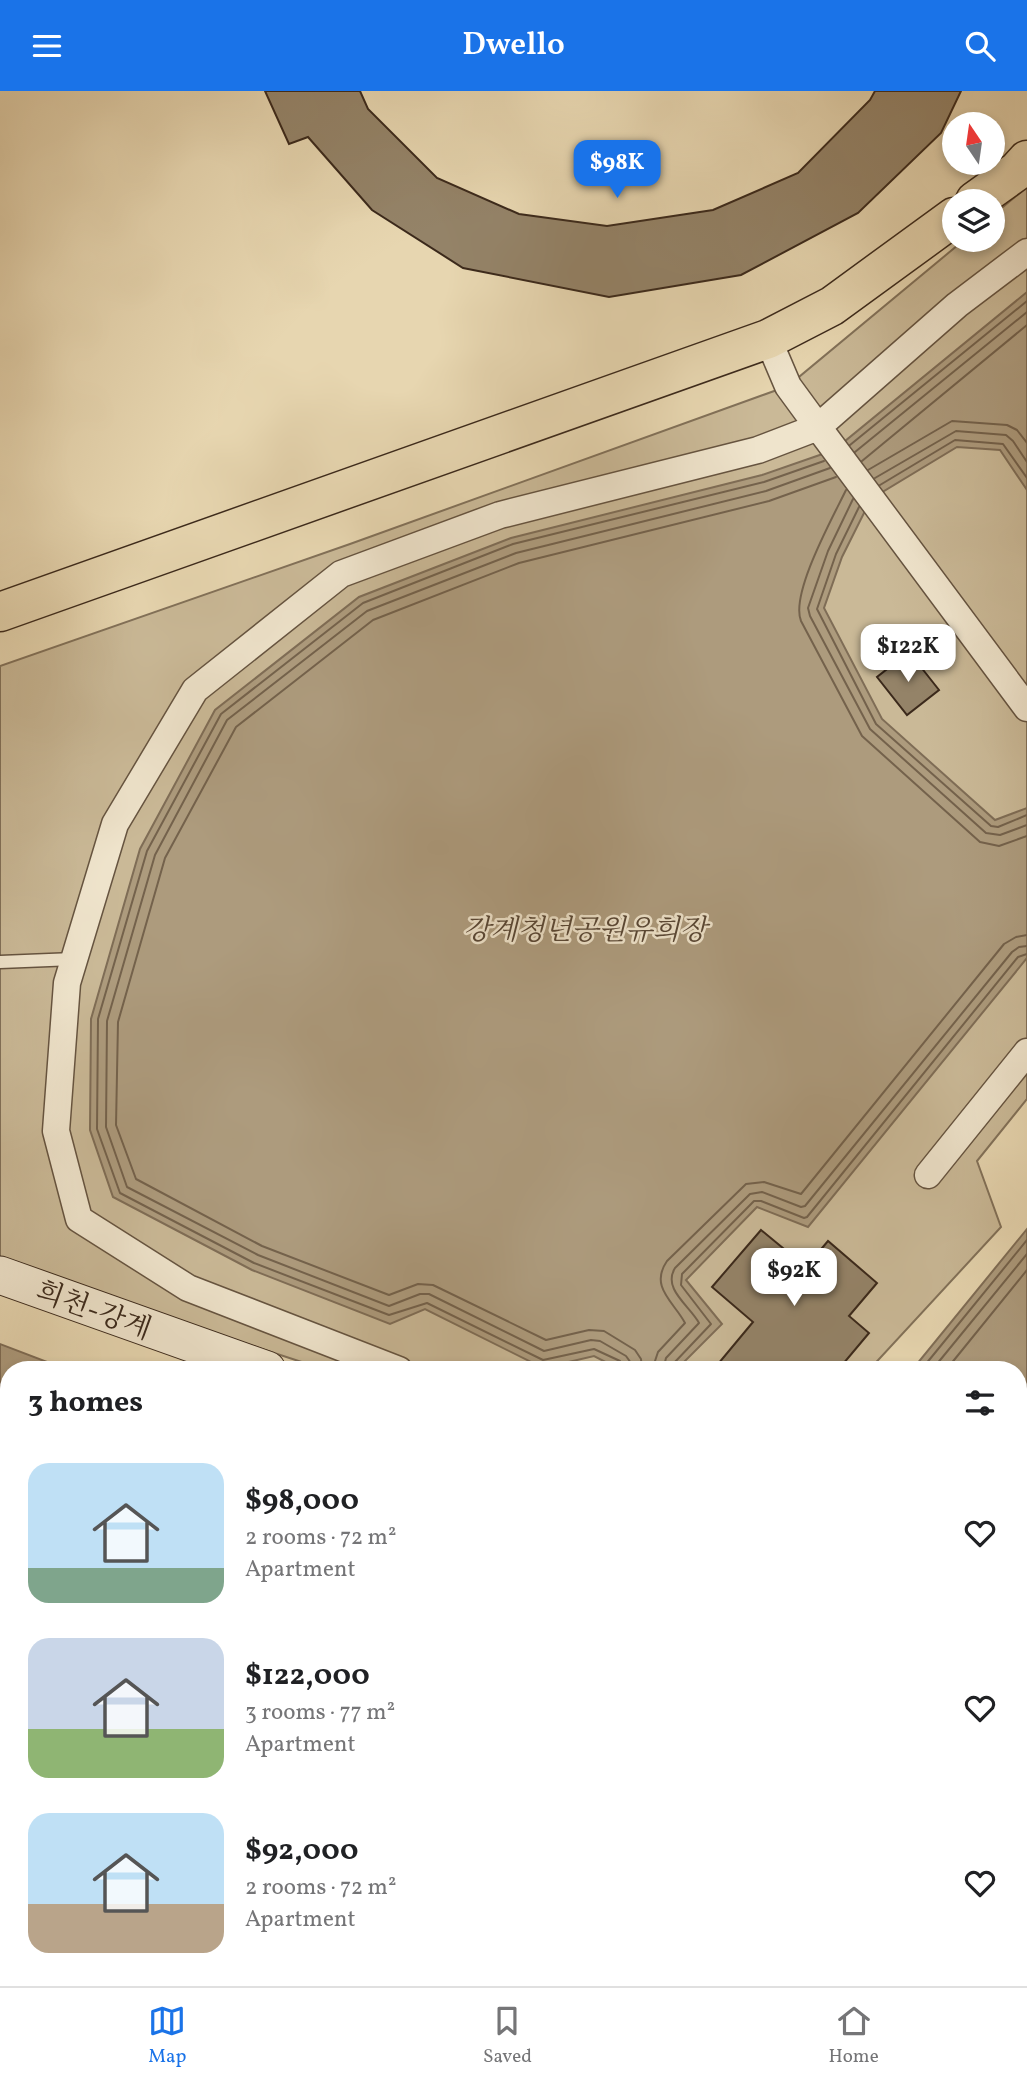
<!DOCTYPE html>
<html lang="en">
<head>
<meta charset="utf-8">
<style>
  body { margin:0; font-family:Vollkorn,"Noto Serif KR",serif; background:#f2f2f2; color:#202124; height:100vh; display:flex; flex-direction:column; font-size:26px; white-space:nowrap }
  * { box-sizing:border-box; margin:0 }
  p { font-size:23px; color:#757577 }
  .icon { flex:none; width:38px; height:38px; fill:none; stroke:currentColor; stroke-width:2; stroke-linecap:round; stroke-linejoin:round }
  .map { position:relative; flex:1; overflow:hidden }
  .panel { position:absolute; left:0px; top:1270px; width:1027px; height:625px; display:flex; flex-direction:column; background:#fff; border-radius:28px 28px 0 0; box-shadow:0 4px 10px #0003 }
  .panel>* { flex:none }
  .needle { width:46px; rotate:347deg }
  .buttons { position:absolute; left:942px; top:21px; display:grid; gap:14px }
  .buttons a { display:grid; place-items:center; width:63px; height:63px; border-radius:50%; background:#fff; box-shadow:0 4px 10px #0003; font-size:35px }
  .price { position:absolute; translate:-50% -60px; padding:0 16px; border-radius:14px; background:#fff; color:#222; font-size:23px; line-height:46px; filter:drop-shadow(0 2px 4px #0008) }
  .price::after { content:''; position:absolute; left:50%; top:42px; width:21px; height:16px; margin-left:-10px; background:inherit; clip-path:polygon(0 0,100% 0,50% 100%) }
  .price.on { background:#1a73e8; color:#fff }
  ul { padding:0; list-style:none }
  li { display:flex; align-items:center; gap:21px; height:175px; padding:0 28px }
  li span { display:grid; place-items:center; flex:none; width:196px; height:140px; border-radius:21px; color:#555 }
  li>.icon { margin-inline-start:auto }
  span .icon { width:84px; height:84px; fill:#fffc; stroke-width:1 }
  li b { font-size:30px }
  h2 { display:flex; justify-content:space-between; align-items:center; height:84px; padding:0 28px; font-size:30px }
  header { display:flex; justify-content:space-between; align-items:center; height:91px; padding:0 28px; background:#1a73e8; color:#fff; font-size:32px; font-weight:600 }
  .dock { display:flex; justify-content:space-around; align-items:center; height:98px; border-top:2px solid #e0e0e0; background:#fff; font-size:19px; color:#757577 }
  .dock a { display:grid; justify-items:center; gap:4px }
  .dock .on { color:#1a73e8 }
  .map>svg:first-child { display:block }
  .green { fill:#cab997; stroke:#827159; stroke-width:2 }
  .water { fill:#ad9b7d; stroke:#7f6d56; stroke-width:2 }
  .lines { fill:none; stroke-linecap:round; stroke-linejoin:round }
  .shore { stroke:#74624c; stroke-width:2 }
  .building { fill:#948368; stroke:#3b291b; stroke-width:2 }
  .service-casing { stroke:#665440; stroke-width:15 }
  .minor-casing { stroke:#665440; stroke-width:29 }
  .secondary-casing { stroke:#3b291b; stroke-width:39 }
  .primary-casing { stroke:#3b291b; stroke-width:41 }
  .service { stroke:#efe4cc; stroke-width:12 }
  .minor { stroke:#efe4cc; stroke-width:26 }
  .secondary { stroke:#efe4cc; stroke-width:37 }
  .primary { stroke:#e7d6b0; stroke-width:38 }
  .labels { text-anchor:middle; stroke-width:5; stroke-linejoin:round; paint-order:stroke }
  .park-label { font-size:28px; font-style:italic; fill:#584634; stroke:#efe4cc }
  .street-label { font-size:28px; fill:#3b291b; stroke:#efe4cc }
</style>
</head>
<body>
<header><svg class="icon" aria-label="menu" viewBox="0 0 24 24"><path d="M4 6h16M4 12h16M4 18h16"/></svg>Dwello<svg class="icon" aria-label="search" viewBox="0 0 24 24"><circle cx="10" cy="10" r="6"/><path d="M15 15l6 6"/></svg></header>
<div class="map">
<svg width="1027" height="1895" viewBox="0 0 1027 1895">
  <rect width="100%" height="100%" fill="#e7d6b0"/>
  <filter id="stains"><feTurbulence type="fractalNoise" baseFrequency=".00286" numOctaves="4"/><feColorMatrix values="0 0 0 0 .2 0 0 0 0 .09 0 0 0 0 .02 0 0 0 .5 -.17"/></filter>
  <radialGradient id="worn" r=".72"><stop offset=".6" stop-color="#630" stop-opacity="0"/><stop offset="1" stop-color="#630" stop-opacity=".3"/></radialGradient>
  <!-- green -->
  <path class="green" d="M1027,96V1008L977,1070L1001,1136L869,1279H326L0,1172V575L350,453L788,295L964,149H992V125Z"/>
  <!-- water -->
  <path class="water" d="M1027,201V399L1000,359L957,356L871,408L842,466L824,517L882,628L995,729L1027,717V867L808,1136L757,1116L686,1189L722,1233L676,1279H621L594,1265L543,1277L425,1218L390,1233L252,1179L113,1106L90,1039L91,928L140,758L215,619L359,506L511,447L762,384L834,359Z
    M1027,1138V1895H0V1253L68,1279H9V1886H1018V1279H912Z"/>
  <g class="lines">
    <!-- shore -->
    <path class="shore" d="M850,354L1027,210
      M855,361L1027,221
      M862,370L1027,234
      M868,379L952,330L1007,334L1017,339L1027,352
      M875,387L956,340L1006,344L1013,350L1027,371
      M880,394L955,349L1003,353L1027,387
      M846,399C833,426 790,503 801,530L862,645L980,751L999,755L1027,745
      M853,408L828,460L808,517L810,525L870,638L986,742L1000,744L1027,734
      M859,416L836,463L817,518L876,633L991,735L998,736L1027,724
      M623,1279L620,1270L594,1258L543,1269L427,1212L389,1224L254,1172L120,1102L97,1038L98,928L147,760L221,623L363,512L513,453L764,391L824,370
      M632,1279L631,1272L626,1265L600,1250L591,1249L544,1260L429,1203H420L389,1215L258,1164L127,1096L106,1036L107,930L155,764L227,629L367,520L516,462L766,400L830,377
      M642,1279L641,1268L635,1259L604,1240L589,1239L546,1249L433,1194L418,1193L389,1204L262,1155L136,1088L116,1034L118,931L165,767L236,636L373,529L519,472L769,410L836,386
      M652,1279L658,1261L685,1232C674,1211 649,1196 667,1170L746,1093L764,1091L801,1103L1004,853L1016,846L1027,844
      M663,1279L666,1267L699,1232C690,1215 662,1198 675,1177L750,1103L762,1101L801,1116L805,1115L1012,861L1019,856L1027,855
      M672,1279L674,1272L711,1233L681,1194L682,1183L754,1110H761L804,1127L807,1126L1018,866L1027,863
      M921,1279L1027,1149
      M932,1279L1027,1163
      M946,1279L1027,1179"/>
  </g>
  <!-- building -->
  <path class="building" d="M265,0H360L368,18L437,87L519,123L607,135L713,119L798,82L870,9L875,0H961L941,42L858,122L741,184L609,206L463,177L372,119L308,46L289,53Z
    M909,561L939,599L907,624L877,586Z
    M761,1139L806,1176L828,1150L877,1192L849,1225L869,1242L838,1279H810L804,1274L799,1279H713L753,1231L712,1196Z"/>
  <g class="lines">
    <defs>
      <path id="service" d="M0,871L74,868"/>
      <path id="minor" d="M1027,161L957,214L818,336L1027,617
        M928,1084L1027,961
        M399,1279L188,1197L79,1128L56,1040L67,892L115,733L195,599L341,483L500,424L758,359L818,336L788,295L768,248"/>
      <path id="secondary" d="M0,1184L267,1279
        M820,1886L826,1895"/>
      <path id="primary" d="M975,110L1017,80L1027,69
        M0,521L768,248L832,215L954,126"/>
    </defs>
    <!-- service casing -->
    <use href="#service" class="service-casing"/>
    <!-- minor casing -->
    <use href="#minor" class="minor-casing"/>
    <!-- secondary casing -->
    <use href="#secondary" class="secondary-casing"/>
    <!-- primary casing -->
    <use href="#primary" class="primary-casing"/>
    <!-- service -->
    <use href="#service" class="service"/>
    <!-- minor -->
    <use href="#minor" class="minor"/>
    <!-- secondary -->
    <use href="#secondary" class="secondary"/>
    <!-- primary -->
    <use href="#primary" class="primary"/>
  </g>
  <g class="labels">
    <!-- park labels -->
    <g class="park-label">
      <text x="585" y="848">강계청년공원유희장</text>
    </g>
    <!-- street labels -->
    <g class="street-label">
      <text transform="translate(94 1218) rotate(20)" y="10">희천-강계</text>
    </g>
  </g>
  <rect width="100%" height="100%" filter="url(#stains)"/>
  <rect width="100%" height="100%" fill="url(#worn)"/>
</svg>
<div class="buttons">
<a><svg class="needle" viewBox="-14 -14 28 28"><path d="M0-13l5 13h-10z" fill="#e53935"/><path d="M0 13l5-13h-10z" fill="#757577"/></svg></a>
<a><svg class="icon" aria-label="layers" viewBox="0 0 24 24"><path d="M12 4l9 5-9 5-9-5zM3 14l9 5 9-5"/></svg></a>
</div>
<b class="price on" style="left:617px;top:109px">$98K</b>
<b class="price" style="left:908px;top:593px">$122K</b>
<b class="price" style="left:794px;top:1217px">$92K</b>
<section class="panel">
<h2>3 homes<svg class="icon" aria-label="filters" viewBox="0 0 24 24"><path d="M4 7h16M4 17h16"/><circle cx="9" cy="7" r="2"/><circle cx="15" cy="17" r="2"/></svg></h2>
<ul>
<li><span style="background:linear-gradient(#bfe0f5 75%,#7fa58c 0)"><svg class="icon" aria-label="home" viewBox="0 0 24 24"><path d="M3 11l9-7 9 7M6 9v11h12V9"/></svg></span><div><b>$98,000</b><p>2 rooms · 72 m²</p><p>Apartment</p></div><svg class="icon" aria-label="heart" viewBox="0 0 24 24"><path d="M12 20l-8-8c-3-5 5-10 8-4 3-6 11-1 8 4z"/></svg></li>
<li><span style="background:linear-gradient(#c9d6e8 65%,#8fb573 0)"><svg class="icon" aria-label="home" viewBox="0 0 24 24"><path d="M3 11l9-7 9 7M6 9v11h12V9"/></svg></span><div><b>$122,000</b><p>3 rooms · 77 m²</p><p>Apartment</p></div><svg class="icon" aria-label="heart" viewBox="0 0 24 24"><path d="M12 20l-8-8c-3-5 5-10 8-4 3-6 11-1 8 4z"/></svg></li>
<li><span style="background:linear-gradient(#bfe0f5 65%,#b9a48a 0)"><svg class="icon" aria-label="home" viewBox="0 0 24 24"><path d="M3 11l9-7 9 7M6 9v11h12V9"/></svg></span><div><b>$92,000</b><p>2 rooms · 72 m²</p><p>Apartment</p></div><svg class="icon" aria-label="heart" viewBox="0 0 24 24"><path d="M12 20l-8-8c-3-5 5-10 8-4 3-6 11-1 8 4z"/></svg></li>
</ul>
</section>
</div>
<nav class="dock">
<a class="on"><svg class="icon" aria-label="map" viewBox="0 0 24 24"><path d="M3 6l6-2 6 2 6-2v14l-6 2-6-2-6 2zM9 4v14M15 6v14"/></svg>Map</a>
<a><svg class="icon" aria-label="saved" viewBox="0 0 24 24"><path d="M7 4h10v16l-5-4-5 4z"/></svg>Saved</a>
<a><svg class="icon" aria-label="home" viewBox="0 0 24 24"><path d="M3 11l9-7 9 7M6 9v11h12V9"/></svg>Home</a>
</nav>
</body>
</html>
